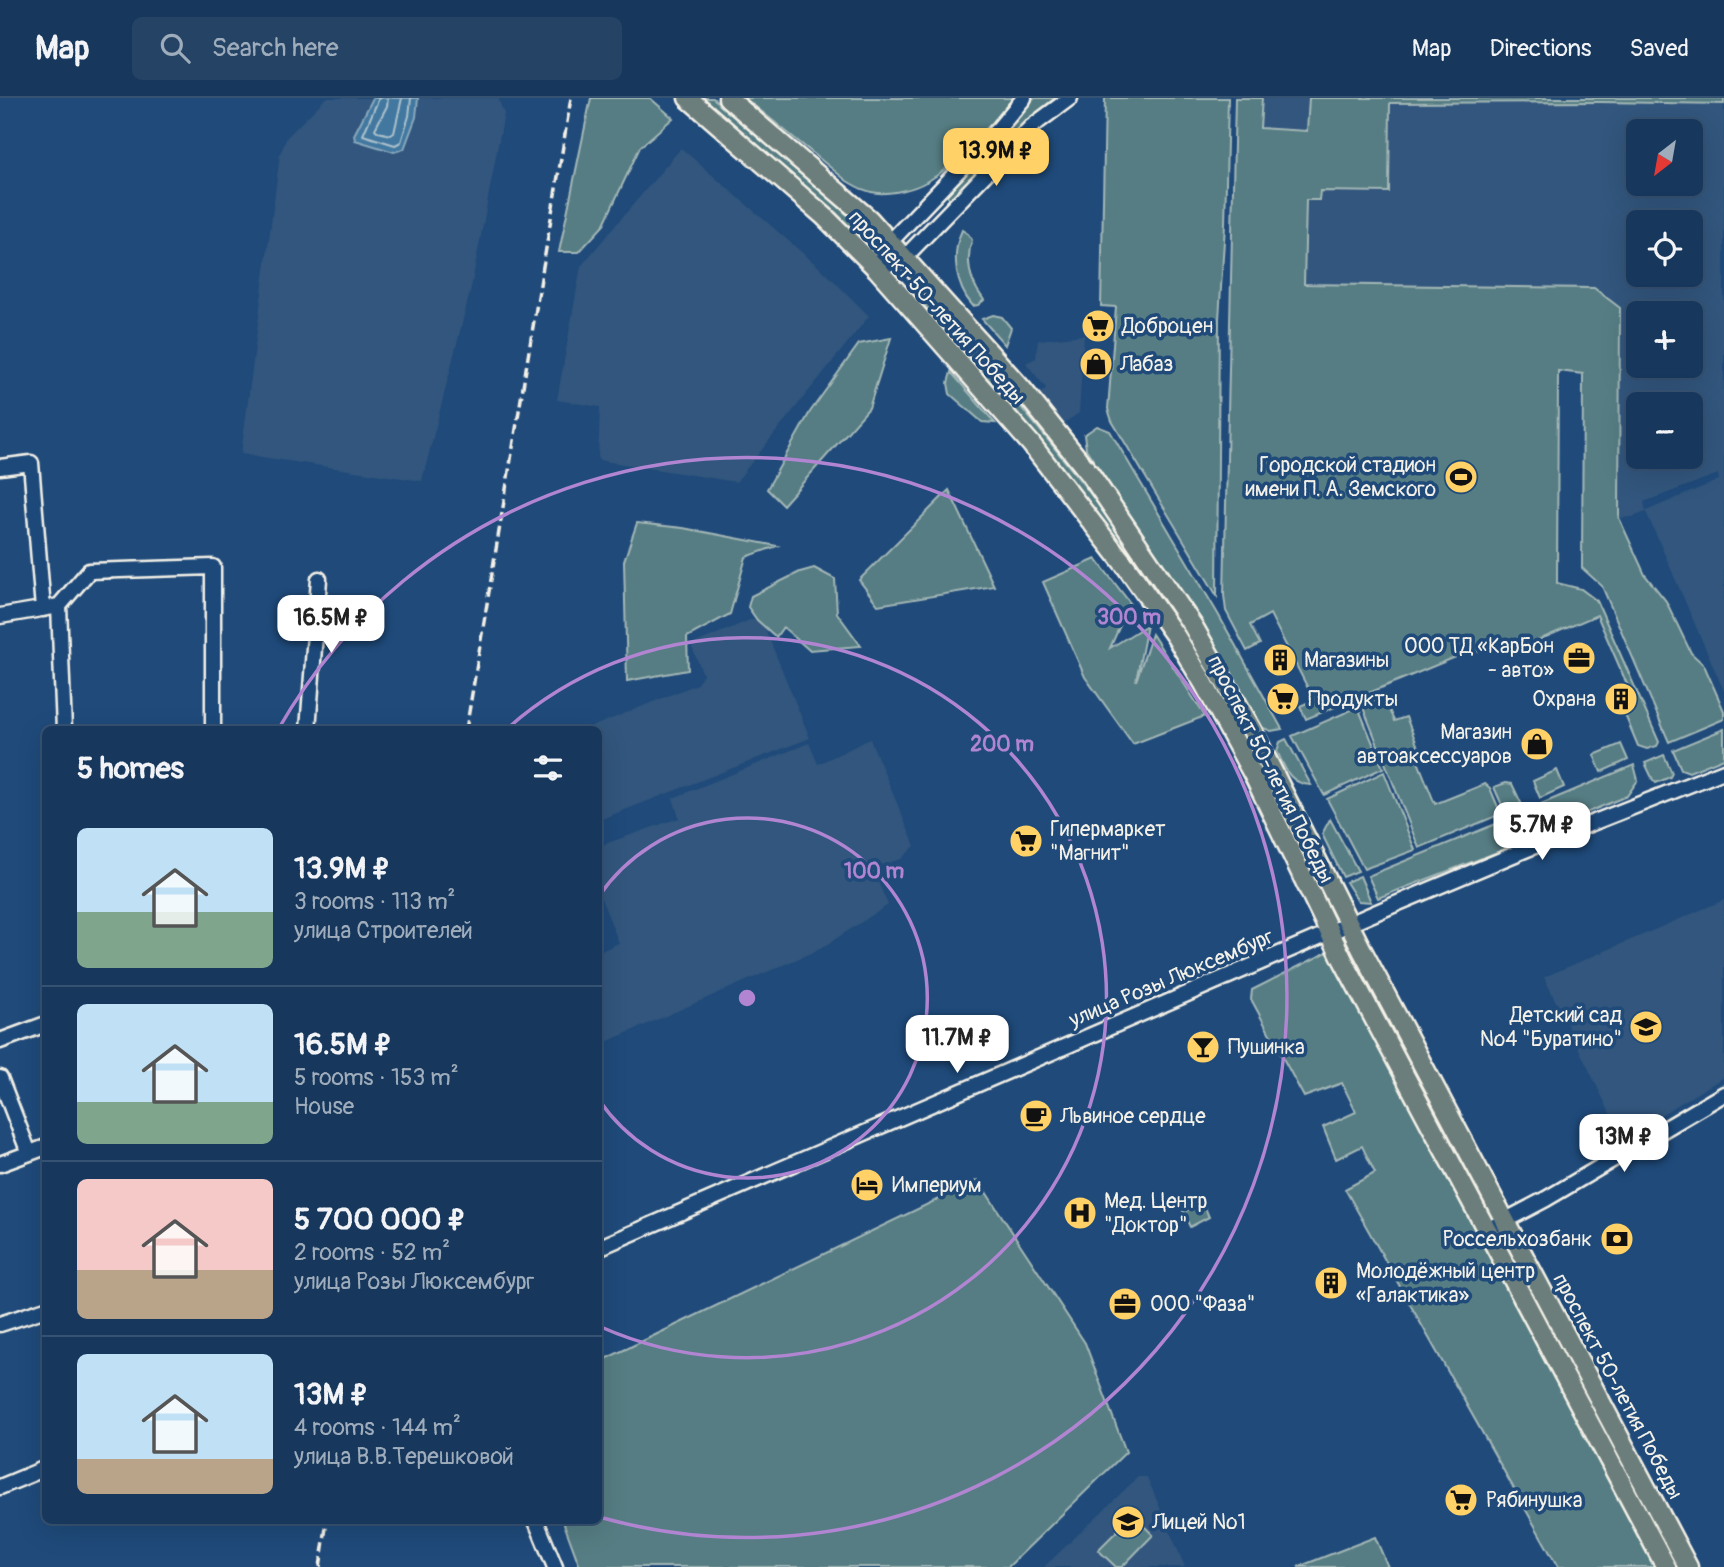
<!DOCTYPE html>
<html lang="en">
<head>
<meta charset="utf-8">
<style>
  body { margin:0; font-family:Pangolin,sans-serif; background:#244365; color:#f1f3f6; height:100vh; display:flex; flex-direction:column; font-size:26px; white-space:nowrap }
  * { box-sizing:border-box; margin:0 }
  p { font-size:23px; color:#9eacbb }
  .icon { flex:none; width:38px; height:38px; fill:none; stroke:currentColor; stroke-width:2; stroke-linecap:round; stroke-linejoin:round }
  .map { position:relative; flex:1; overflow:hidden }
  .sheet { position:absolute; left:42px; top:628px; width:560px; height:798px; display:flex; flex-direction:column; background:#17385c; border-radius:10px; box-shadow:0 7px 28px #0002,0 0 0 2px #365272 }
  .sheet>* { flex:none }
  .needle { width:46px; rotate:211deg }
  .controls { position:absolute; left:1626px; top:21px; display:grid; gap:14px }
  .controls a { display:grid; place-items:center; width:77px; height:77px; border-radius:10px; background:#17385c; box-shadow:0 7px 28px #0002,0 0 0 2px #365272; font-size:35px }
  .price { position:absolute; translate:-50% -60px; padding:0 16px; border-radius:14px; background:#fff; color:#222; font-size:23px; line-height:46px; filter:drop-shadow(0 2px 4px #0008) }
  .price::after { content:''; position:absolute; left:50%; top:42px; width:21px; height:16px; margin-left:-10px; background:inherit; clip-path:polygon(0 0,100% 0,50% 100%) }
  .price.selected { background:#ffd166; color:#111 }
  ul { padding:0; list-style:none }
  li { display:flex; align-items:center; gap:21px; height:175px; padding:0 35px }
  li+li { border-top:2px solid #365272 }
  li span { display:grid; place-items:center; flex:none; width:196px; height:140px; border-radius:10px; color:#555 }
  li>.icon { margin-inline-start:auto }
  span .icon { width:84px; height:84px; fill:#fffc; stroke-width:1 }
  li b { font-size:30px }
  h2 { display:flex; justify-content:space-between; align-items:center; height:84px; padding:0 35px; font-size:30px }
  header { display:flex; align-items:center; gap:42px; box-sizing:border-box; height:98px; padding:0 35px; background:#17385c; border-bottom:2px solid #365272 }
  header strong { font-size:33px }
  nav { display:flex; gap:38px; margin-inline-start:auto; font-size:24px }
  .search { width:490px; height:63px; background:#244365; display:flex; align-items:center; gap:18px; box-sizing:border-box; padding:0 24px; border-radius:10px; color:#9eacbb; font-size:26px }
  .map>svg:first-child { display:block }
  .built { fill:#33577d; fill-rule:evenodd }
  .green { fill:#557d83; stroke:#a4b7b6; stroke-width:2 }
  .water { fill:#4378a0; stroke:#8aa8bd; stroke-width:2 }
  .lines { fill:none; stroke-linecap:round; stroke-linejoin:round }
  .shore { stroke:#adc1cb; stroke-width:2 }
  .minor-casing { stroke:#f4f1e8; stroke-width:19 }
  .major-casing { stroke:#f4f1e8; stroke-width:23 }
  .minor { stroke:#1f4a7a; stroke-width:14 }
  .major { stroke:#6c7e7c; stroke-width:18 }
  .rail { stroke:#f4f1e8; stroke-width:3.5; stroke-dasharray:10 5; stroke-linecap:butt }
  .ring { fill:none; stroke:#b185d1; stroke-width:3.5 }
  .labels { text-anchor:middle; stroke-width:7; stroke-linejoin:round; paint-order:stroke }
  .street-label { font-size:21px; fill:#f4f1e8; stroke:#1f4a7a }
  .poi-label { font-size:21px; fill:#f4f1e8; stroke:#1f4a7a; text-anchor:start }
  .centre { fill:#b185d1; stroke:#1f4a7a; stroke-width:3.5 }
  .ring-label { font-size:21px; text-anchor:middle; font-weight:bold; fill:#b185d1; stroke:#1f4a7a; stroke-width:7; stroke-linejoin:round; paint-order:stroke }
</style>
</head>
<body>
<header>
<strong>Map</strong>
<div class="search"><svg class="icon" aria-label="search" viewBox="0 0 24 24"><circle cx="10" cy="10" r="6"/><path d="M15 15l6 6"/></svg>Search here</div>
<nav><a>Map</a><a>Directions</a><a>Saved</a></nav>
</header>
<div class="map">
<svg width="1724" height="1469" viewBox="0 0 1724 1469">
  <rect width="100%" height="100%" fill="#1f4a7a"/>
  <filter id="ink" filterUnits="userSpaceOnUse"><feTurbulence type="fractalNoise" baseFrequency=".0143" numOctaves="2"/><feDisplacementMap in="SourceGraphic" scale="14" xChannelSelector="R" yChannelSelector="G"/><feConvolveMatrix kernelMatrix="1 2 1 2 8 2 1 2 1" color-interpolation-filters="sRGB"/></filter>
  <g filter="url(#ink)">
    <!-- built -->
    <path class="built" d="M326,0H498L504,16L471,190L422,383L241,356L280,56L287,39Z
      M1262,0H1309L1307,33L1260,30Z
      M1600,4L1724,6V593L1646,414L1633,419L1619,420L1620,210L1304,186L1306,102L1320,93H1389V5ZM1638,33H1690V86H1638ZM1638,124H1690V177H1638ZM1638,215H1690V268H1638ZM1638,306H1690V359H1638ZM1718,376L1719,382L1646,413L1644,404Z
      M681,50L827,176L869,218L736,384L598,362L600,309L557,302L581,168Z
      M1084,237L1079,315L1064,325L1040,296L1046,290L1026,265L1036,260L1038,242Z
      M750,522H757L764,528L810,640L599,722L598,632H584L697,586L703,576L691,547Z
      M870,641L915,748L901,761L872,770L888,807L820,851L599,947V854L619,845L599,795V748L679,720L673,700L809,645L818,666Z
      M1724,802V979L1622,1040L1544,879Z
      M1138,1379H1147L1185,1469H1044Z"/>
    <!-- green -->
    <path class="green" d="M591,0H650L673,20L640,49L603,128L579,154H559Z
      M702,0H713L835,105L865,134L862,138L856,134Z
      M745,0H1014C995,25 953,70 926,84C914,91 892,96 878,95C866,94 857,89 847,83Z
      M1033,0H1055L1037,14L951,102L945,96Z
      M1105,0H1228L1225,127L1219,221L1217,498L1112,323L1108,311L1116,209L1101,208Z
      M1235,0H1262L1260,30L1307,33L1309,0H1724V6L1600,4L1390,5L1389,94L1320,93L1319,102H1306L1304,186L1594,190L1620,210L1619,420L1645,477L1666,503L1691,555L1704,567L1724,613V621L1669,644L1602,488L1582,470L1583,276L1558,273L1557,485L1581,491L1597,503L1659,644L1657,648L1647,651L1638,648L1620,605L1633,600L1597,517L1534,544L1463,556L1306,621L1300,608L1314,602L1270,516L1250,527L1260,546L1247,553L1226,513L1224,497Z
      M962,132L968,136L972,142C965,164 970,184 984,202L978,207L973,208C955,188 951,156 962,132Z
      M918,189C1015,300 1107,408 1187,532C1239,613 1280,705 1324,790L1318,793L1134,466L1039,340L913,194Z
      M993,217L1002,219L1011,230L1005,247L982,221Z
      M891,240L869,310L783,407L767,391L810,314L859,246Z
      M951,274L995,325L982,324L950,296L948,285Z
      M1097,328L1110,333L1218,516L1282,631L1271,633L1261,629L1200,524L1086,351L1084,337Z
      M949,392L994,488L878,507L859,482Z
      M637,425L683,430L777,448L746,459L730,516L687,539L688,572L627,583L624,463Z
      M1096,461L1130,505L1110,550L1147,527L1136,583L1152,536L1205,618L1133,646L1085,579L1043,484Z
      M814,470L835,481L837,515L861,548L809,552L783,529L776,539L757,522L748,509L751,498L800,474Z
      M1379,599L1386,605L1394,623L1406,619L1420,654L1415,656L1435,706L1485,686L1490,690L1501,716L1419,750L1362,607Z
      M1358,609L1383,670L1324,697L1292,638Z
      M1724,631V660L1689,674L1681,671L1673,652Z
      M1286,641L1311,687C1289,686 1285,670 1277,653L1280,644Z
      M1621,646L1628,662L1601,674L1594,657Z
      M1664,657L1672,675L1670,679L1656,685L1653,682L1645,665Z
      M1634,667L1638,682L1627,698L1557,727H1551L1541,706Z
      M1557,672L1564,689L1540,700L1533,683Z
      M1384,674L1415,752L1364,771L1327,701Z
      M1506,685L1512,686L1522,707L1505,714L1494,689Z
      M1525,714C1531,727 1533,735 1521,745L1378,800L1368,778Z
      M1330,721L1358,773L1343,779L1322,736Z
      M1360,778L1371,804L1358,803L1346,784Z
      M1331,852L1659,1469H1558L1345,1091L1375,1075L1362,1048L1336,1061L1323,1029L1356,1014L1342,985L1304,999L1251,901L1252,892Z
      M1357,860L1486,1103L1481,1106L1352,862Z
      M978,1082L1085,1245L1126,1354L1008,1469H580L563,1423H598L599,1264Z
      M1203,1105L1209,1119L1190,1129L1183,1114Z
      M1518,1161L1681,1469H1674L1512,1164Z
      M1133,1417L1153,1437L1122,1469H1116L1098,1452Z
      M1375,1439L1388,1469H1298Z"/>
    <!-- water -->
    <path class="water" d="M373,0H418L416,19L404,51L394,54L355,42L354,37Z"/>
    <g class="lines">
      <!-- shore -->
      <path class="shore" d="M379,0L363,37L395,47L401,44L409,18L411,0
        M388,0L387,8L375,31L378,34L391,37L394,35L402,0"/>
      <defs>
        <path id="minor" d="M877,171L905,159L1031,29L1070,0
          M877,171L890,144L999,30L1024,0
          M0,369L31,365L43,511
          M59,508L64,632
          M0,518L59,508L89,473L213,469V632
          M308,632L319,481
          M0,943L46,926
          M0,980L29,1055
          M0,1066L46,1049
          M1487,1132L1546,1101L1724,996
          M598,1150L1391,808L1549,742L1724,673
          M0,1226L46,1211
          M0,1389L46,1370
          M536,1423L555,1469"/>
        <path id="major" d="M688,0L824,118L877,171L1031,346L1128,471L1176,539L1203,584L1255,680L1343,862L1666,1469
          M728,0L869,121L1022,291L1090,376L1193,528L1252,632L1362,852L1688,1469"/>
      </defs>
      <!-- minor casing -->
      <use href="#minor" class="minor-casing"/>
      <!-- major casing -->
      <use href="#major" class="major-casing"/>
      <!-- minor -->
      <use href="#minor" class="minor"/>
      <!-- major -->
      <use href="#major" class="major"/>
      <!-- rail -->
      <path class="rail" d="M466,632L571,0
        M320,1469L327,1423"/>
    </g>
  </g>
  <!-- distance rings -->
  <g class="ring">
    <path d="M599 798A180 180 0 1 1 599 1002"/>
    <path d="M508 630A360 360 0 1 1 601 1229"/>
    <path d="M279 630A540 540 0 1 1 603 1420"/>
  </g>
  <!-- icons -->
  <defs>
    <symbol id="supermarket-disc" viewBox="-11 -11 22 22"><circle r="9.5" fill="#ffd166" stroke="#1f4a7a"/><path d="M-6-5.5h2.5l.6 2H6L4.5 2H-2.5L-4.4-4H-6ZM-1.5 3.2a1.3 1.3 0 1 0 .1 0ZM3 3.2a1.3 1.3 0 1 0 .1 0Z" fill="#111"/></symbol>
    <symbol id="shop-disc" viewBox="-11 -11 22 22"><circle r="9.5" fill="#ffd166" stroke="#1f4a7a"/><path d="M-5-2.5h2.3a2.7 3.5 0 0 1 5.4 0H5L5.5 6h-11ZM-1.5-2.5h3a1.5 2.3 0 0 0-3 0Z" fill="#111"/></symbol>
    <symbol id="stadium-disc" viewBox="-11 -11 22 22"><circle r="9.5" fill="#ffd166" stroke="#1f4a7a"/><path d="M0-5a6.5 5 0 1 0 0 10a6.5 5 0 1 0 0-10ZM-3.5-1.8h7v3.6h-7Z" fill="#111"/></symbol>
    <symbol id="office-disc" viewBox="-11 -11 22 22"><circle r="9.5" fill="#ffd166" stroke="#1f4a7a"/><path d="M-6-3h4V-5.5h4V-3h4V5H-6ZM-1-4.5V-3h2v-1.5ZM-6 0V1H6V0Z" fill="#111"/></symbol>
    <symbol id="building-disc" viewBox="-11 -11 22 22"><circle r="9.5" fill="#ffd166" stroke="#1f4a7a"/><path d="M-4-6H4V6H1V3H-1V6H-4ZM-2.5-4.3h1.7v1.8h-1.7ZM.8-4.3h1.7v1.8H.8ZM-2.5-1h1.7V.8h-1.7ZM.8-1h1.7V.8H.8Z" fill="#111"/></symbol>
    <symbol id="school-disc" viewBox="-11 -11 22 22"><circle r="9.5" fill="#ffd166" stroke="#1f4a7a"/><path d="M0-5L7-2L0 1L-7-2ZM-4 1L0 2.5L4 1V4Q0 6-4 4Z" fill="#111"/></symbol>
    <symbol id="bar-disc" viewBox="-11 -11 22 22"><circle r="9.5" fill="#ffd166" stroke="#1f4a7a"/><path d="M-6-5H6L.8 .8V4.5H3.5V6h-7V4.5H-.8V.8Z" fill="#111"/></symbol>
    <symbol id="cafe-disc" viewBox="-11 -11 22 22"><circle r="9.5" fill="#ffd166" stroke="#1f4a7a"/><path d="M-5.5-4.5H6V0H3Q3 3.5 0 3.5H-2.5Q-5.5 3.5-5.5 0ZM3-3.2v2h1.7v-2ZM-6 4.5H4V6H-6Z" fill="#111"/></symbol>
    <symbol id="hotel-disc" viewBox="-11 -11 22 22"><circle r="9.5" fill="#ffd166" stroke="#1f4a7a"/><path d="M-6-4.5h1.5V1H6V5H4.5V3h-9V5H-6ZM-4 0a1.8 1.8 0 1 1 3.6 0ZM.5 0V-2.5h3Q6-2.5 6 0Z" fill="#111"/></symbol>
    <symbol id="hospital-disc" viewBox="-11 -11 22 22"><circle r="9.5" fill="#ffd166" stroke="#1f4a7a"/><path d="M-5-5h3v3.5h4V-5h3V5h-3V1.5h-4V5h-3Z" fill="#111"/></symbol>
    <symbol id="bank-disc" viewBox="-11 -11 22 22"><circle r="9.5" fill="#ffd166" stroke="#1f4a7a"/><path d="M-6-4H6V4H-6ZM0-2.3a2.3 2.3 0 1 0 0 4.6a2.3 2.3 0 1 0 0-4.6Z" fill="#111"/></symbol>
  </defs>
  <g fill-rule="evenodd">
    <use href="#supermarket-disc" x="1079" y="209" width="38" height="38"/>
    <use href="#shop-disc" x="1077" y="247" width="38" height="38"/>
    <use href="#stadium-disc" x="1442" y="360" width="38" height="38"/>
    <use href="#office-disc" x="1560" y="541" width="38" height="38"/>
    <use href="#building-disc" x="1261" y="543" width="38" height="38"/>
    <use href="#supermarket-disc" x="1264" y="582" width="38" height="38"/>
    <use href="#building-disc" x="1602" y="582" width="38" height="38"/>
    <use href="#shop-disc" x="1518" y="627" width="38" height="38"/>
    <use href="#supermarket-disc" x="1007" y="724" width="38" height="38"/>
    <use href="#school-disc" x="1627" y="910" width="38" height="38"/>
    <use href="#bar-disc" x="1184" y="930" width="38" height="38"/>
    <use href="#cafe-disc" x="1017" y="999" width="38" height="38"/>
    <use href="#hotel-disc" x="848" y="1068" width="38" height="38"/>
    <use href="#hospital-disc" x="1061" y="1096" width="38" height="38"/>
    <use href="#bank-disc" x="1598" y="1122" width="38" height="38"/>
    <use href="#building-disc" x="1312" y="1166" width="38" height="38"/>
    <use href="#office-disc" x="1106" y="1187" width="38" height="38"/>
    <use href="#supermarket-disc" x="1442" y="1383" width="38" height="38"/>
    <use href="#school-disc" x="1109" y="1405" width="38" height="38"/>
  </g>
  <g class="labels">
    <!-- street labels -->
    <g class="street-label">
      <text transform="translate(937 209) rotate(48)" y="7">проспект 50-летия Победы</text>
      <text transform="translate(1271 671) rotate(63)" y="7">проспект 50-летия Победы</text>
      <text transform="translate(1171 880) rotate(-23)" y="7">улица Розы Люксембург</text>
      <text transform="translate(1618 1288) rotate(62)" y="7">проспект 50-летия Победы</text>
    </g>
    <!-- poi labels -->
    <g class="poi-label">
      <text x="1122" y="235">Доброцен</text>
      <text x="1120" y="273">Лабаз</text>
      <text x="1436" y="374" text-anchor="end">Городской стадион<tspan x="1436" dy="24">имени П. А. Земского</tspan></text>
      <text x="1554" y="555" text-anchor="end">ООО ТД «КарБон<tspan x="1554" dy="24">- авто»</tspan></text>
      <text x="1304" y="569">Магазины</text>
      <text x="1308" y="608">Продукты</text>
      <text x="1596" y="608" text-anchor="end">Охрана</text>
      <text x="1512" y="641" text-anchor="end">Магазин<tspan x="1512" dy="24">автоаксессуаров</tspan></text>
      <text x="1050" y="738">Гипермаркет<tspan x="1050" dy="24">"Магнит"</tspan></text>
      <text x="1622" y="924" text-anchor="end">Детский сад<tspan x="1622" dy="24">№4 "Буратино"</tspan></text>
      <text x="1228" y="956">Пушинка</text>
      <text x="1060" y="1025">Львиное сердце</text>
      <text x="892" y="1094">Империум</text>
      <text x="1104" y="1110">Мед. Центр<tspan x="1104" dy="24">"Доктор"</tspan></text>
      <text x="1592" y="1148" text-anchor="end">Россельхозбанк</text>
      <text x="1356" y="1180">Молодёжный центр<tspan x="1356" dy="24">«Галактика»</tspan></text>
      <text x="1150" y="1213">ООО "Фаза"</text>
      <text x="1486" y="1409">Рябинушка</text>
      <text x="1152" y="1431">Лицей №1</text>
    </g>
  </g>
  <circle cx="747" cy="900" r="10" class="centre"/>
  <g class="ring-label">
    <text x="1129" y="526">300 m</text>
    <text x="1002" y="653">200 m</text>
    <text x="874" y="780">100 m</text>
  </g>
</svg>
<div class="controls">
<a><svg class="needle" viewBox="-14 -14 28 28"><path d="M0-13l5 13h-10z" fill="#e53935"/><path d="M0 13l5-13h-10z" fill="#9eacbb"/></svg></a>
<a><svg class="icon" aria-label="locate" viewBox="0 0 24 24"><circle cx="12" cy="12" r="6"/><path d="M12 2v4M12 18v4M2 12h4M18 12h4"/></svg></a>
<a>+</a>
<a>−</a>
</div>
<b class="price selected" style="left:996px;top:90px">13.9M ₽</b>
<b class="price" style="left:331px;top:557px">16.5M ₽</b>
<b class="price" style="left:1542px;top:764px">5.7M ₽</b>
<b class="price" style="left:957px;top:977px">11.7M ₽</b>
<b class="price" style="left:1624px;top:1076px">13M ₽</b>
<section class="sheet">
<h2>5 homes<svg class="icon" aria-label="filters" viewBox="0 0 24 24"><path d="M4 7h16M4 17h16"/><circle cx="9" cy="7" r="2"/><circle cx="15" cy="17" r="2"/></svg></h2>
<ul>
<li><span style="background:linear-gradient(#bfe0f5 60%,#7fa58c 0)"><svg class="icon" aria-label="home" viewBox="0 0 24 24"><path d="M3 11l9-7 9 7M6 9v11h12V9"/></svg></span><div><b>13.9M ₽</b><p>3 rooms · 113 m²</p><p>улица Строителей</p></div></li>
<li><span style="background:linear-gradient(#bfe0f5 70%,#7fa58c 0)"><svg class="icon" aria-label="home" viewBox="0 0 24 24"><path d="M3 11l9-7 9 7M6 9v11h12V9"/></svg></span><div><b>16.5M ₽</b><p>5 rooms · 153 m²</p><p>House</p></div></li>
<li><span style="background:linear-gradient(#f6c9c9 65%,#b9a48a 0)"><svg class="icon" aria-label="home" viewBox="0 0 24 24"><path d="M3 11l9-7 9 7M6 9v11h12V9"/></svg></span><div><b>5 700 000 ₽</b><p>2 rooms · 52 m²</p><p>улица Розы Люксембург</p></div></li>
<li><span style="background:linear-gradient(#bfe0f5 75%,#b9a48a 0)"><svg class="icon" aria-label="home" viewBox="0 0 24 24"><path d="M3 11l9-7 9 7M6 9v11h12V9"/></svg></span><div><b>13M ₽</b><p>4 rooms · 144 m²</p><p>улица В.В.Терешковой</p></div></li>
</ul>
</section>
</div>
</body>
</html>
